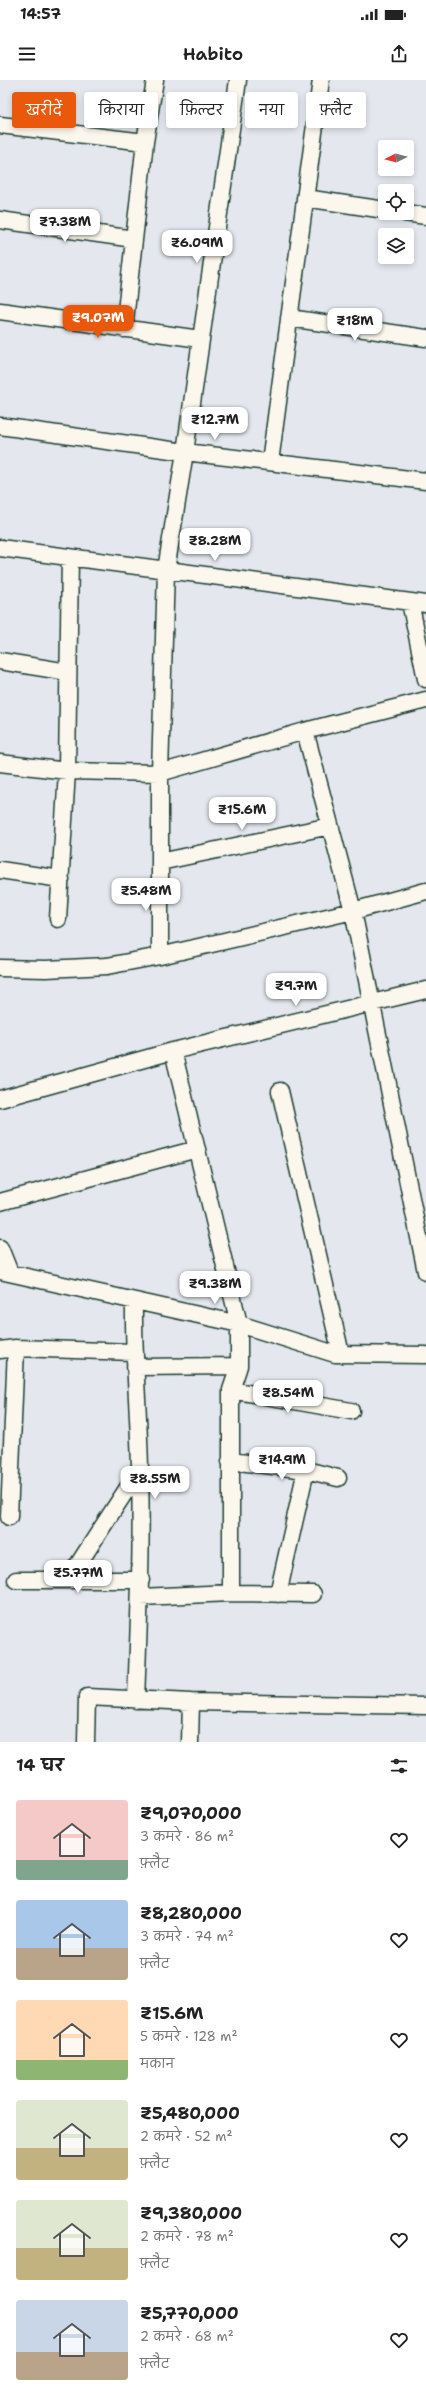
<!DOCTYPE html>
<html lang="hi">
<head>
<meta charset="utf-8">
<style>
  body { margin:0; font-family:"Shantell Sans","Playpen Sans Deva",sans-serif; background:#f6f6f6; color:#222; height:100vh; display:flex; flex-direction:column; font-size:15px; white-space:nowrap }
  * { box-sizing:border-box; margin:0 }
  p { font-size:13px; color:#767676 }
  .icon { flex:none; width:22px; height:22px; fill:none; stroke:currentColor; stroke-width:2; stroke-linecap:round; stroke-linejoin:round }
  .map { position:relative; height:1662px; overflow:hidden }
  .details { display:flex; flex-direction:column; background:#fff; flex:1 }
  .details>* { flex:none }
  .top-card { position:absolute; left:12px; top:12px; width:402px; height:36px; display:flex; gap:8px }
  .needle { width:26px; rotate:264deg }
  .controls { position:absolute; left:378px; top:60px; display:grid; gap:8px }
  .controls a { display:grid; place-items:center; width:36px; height:36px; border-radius:4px; background:#fff; box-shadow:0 2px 6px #0003; font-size:20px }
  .price { position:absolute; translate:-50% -34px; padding:0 9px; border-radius:8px; background:#fff; color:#222; font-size:13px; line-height:26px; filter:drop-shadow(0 1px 2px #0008) }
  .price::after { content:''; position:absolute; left:50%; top:24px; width:12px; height:9px; margin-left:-6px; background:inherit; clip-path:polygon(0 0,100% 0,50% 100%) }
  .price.active { background:#ea580c; color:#fff }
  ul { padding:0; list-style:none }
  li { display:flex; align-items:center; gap:12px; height:100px; padding:0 16px }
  li span { display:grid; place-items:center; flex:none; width:112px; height:80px; border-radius:4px; color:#555 }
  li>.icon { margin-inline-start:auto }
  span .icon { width:48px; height:48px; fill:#fffc; stroke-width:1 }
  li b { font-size:17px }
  h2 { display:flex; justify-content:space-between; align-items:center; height:48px; padding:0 16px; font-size:17px }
  .tag { padding:0 14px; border-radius:4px; background:#fff; box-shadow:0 2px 6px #0003; font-size:14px; line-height:36px }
  .tag.active { background:#ea580c; color:#fff }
  .status { display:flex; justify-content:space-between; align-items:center; height:28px; padding:0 20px; background:#fff; direction:ltr }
  .status svg { height:11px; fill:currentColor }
  header { display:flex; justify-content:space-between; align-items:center; height:52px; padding:0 16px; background:#fff; font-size:18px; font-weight:600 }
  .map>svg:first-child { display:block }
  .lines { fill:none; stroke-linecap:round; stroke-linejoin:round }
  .minor-casing { stroke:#1f3d34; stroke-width:19 }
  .minor { stroke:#fbf7ec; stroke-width:16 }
</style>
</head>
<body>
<div class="status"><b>14:57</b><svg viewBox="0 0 49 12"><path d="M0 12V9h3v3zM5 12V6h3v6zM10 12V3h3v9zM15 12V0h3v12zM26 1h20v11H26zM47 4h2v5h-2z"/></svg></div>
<header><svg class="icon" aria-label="menu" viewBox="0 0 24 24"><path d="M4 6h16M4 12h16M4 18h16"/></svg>Habito<svg class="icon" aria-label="share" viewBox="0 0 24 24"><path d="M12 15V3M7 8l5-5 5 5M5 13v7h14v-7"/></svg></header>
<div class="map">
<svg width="426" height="1662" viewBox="0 0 426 1662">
  <rect width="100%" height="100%" fill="#e4e8ee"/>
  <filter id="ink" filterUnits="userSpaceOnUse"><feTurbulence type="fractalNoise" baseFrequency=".025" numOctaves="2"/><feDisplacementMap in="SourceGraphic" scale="8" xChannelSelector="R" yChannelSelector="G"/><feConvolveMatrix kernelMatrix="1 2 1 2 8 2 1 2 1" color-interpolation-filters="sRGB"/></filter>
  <g filter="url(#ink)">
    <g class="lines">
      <defs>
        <path id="minor" d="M238,0L185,372L166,490L160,693V876L353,831L426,811
          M0,45L145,62
          M305,118L385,130
          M405,133L426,136
          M0,140L134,159
          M0,231L200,259
          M289,238L426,258
          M124,249L145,62L155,0
          M0,346L185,372L426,401
          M270,382L321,0
          M0,468L426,524
          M410,522L426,599
          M0,581L68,592
          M305,651L353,831L426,1192
          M0,683L67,691L160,693L305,651L426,620
          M160,782L330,746
          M0,790L61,799
          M58,839L67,691L70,477
          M0,888L46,889L107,886L160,876
          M173,971L239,1244V1286L231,1310V1513
          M280,1011L341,1274
          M0,1019L173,971L426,910
          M0,1122L197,1069
          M0,1168L10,1193
          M0,1191L239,1244L335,1274L426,1275
          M134,1221C133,1277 139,1333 140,1390C142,1467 139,1543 136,1620
          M0,1270L16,1268L133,1272
          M135,1287L239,1286
          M231,1310L351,1331
          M230,1381L306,1390L338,1398
          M9,1437L16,1268
          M16,1500H141
          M68,1500L140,1389
          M278,1514L306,1390
          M140,1517L231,1513L313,1514
          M86,1662L87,1617L191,1622L426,1626
          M190,1662L191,1622"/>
      </defs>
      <!-- minor casing -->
      <use href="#minor" class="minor-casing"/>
      <!-- minor -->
      <use href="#minor" class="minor"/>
    </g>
  </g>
</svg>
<div class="controls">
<a><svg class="needle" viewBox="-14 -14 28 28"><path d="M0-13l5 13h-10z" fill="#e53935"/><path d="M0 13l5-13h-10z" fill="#767676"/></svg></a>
<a><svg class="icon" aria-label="locate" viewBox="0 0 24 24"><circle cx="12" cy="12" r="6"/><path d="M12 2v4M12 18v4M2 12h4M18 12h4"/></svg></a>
<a><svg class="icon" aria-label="layers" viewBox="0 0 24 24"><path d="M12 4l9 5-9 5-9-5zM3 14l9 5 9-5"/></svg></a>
</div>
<b class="price" style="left:65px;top:163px">₹7.38M</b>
<b class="price" style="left:197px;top:184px">₹6.09M</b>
<b class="price active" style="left:98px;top:259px">₹9.07M</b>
<b class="price" style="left:355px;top:262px">₹18M</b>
<b class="price" style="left:215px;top:361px">₹12.7M</b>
<b class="price" style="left:215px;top:482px">₹8.28M</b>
<b class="price" style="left:242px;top:751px">₹15.6M</b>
<b class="price" style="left:146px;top:832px">₹5.48M</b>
<b class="price" style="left:296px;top:927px">₹9.7M</b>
<b class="price" style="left:215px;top:1225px">₹9.38M</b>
<b class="price" style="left:288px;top:1334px">₹8.54M</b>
<b class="price" style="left:282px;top:1401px">₹14.9M</b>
<b class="price" style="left:155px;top:1420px">₹8.55M</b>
<b class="price" style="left:78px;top:1514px">₹5.77M</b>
<div class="top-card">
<a class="tag active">खरीदें</a>
<a class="tag">किराया</a>
<a class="tag">फ़िल्टर</a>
<a class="tag">नया</a>
<a class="tag">फ़्लैट</a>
</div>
</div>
<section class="details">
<h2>14 घर<svg class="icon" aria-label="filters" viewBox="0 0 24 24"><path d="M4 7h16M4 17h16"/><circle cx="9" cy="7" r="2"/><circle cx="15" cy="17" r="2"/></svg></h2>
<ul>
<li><span style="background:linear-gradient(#f6c9c9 75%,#7fa58c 0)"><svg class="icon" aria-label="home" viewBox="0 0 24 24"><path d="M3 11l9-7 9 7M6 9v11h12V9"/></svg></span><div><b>₹9,070,000</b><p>3 कमरे · 86 m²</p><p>फ़्लैट</p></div><svg class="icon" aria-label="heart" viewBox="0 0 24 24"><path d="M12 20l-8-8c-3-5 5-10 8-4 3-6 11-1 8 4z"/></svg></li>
<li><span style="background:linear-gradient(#a9c7e8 60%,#b9a48a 0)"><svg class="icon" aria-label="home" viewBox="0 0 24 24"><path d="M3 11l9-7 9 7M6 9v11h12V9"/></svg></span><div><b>₹8,280,000</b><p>3 कमरे · 74 m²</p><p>फ़्लैट</p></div><svg class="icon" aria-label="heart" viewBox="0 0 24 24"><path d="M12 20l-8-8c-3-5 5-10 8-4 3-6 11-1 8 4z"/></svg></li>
<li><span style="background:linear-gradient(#ffd9b3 75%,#8fb573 0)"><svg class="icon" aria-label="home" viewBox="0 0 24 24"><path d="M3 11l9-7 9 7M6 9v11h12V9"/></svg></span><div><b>₹15.6M</b><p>5 कमरे · 128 m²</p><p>मकान</p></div><svg class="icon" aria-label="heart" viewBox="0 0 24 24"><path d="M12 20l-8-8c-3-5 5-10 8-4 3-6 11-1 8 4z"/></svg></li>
<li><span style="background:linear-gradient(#dfe7d0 60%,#c2b280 0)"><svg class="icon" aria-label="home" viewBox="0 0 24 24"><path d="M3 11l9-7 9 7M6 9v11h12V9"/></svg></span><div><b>₹5,480,000</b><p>2 कमरे · 52 m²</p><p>फ़्लैट</p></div><svg class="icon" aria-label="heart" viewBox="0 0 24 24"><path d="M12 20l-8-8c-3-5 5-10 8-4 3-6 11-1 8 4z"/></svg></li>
<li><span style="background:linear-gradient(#dfe7d0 60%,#c2b280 0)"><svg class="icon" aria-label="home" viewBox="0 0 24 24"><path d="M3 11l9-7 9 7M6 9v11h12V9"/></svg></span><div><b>₹9,380,000</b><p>2 कमरे · 78 m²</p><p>फ़्लैट</p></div><svg class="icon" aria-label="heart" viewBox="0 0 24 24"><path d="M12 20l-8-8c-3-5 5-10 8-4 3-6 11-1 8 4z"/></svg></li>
<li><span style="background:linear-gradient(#c9d6e8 65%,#b9a48a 0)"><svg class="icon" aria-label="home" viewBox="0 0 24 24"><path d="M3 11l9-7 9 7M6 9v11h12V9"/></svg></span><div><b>₹5,770,000</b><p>2 कमरे · 68 m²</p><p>फ़्लैट</p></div><svg class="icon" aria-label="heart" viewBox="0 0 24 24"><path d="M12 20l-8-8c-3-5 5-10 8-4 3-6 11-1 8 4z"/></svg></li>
</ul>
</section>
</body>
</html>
